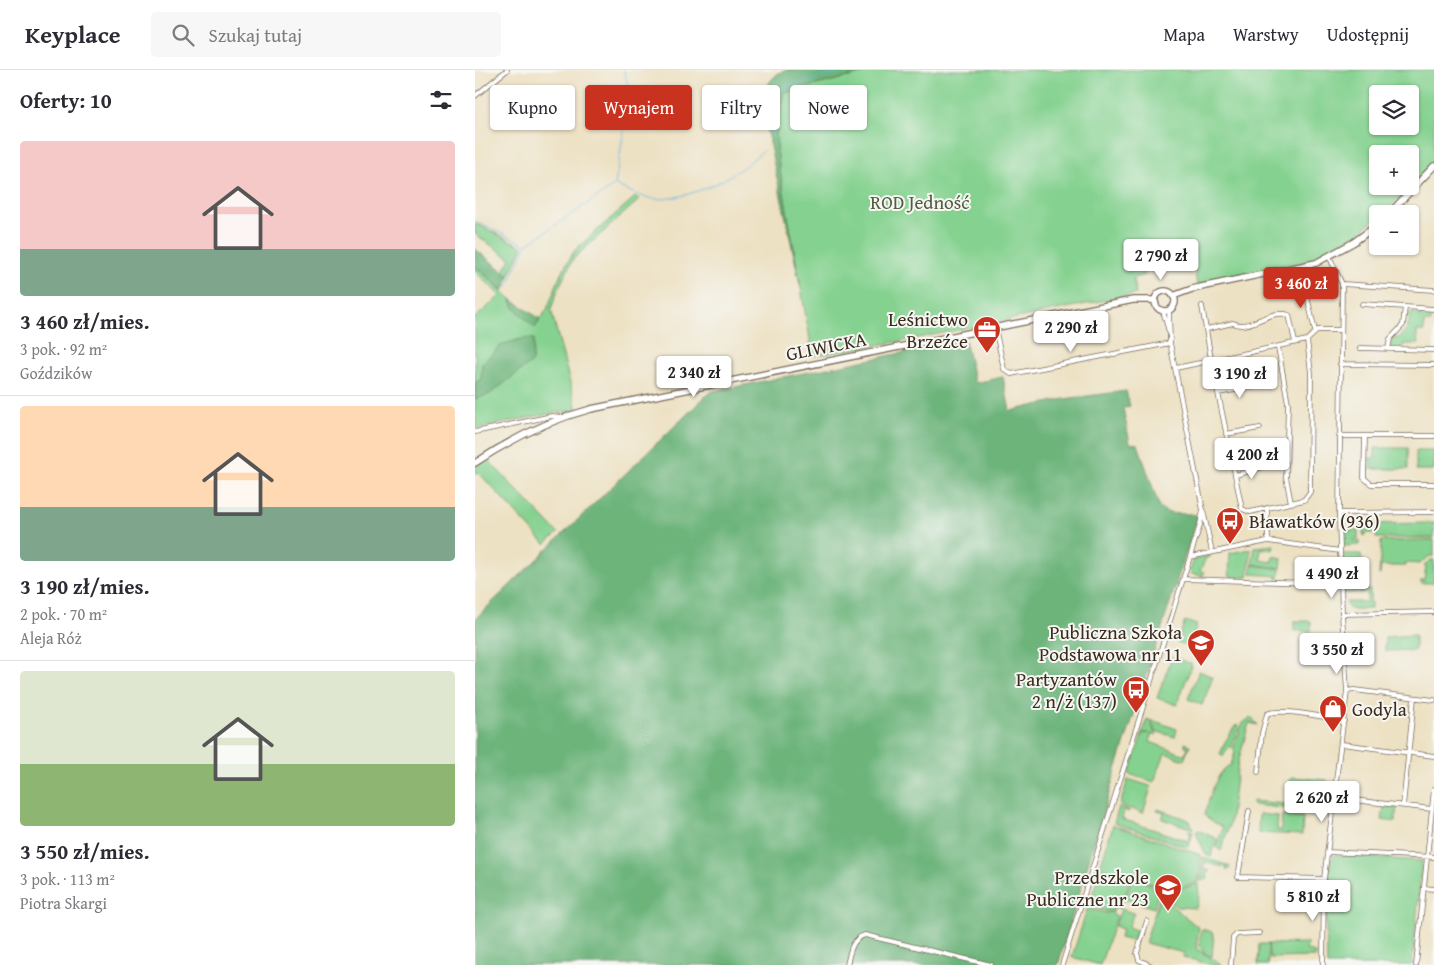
<!DOCTYPE html>
<html lang="pl">
<head>
<meta charset="utf-8">
<style>
  body { margin:0; font-family:"Gentium Book Plus",serif; background:#f7f7f7; color:#2b2b33; height:100vh; display:flex; flex-direction:column; font-size:19px; white-space:nowrap }
  * { box-sizing:border-box; margin:0 }
  p { font-size:16px; color:#7c7c81 }
  .icon { flex:none; width:28px; height:28px; fill:none; stroke:currentColor; stroke-width:2; stroke-linecap:round; stroke-linejoin:round }
  .map { position:relative; flex:1; overflow:hidden }
  .side { display:flex; flex-direction:column; background:#fff; width:475px }
  .side>* { flex:none }
  .hud { position:absolute; left:15px; top:15px; width:475px; height:45px; display:flex; gap:10px }
  .controls { position:absolute; left:894px; top:15px; display:grid; gap:10px }
  .controls a { display:grid; place-items:center; width:50px; height:50px; border-radius:5px; background:#fff; box-shadow:0 1px 4px #0004; font-size:25px }
  .price { position:absolute; translate:-50% -42px; padding:0 11px; border-radius:5px; background:#fff; color:#222; font-size:16px; line-height:32px; filter:drop-shadow(0 1px 2px #0008) }
  .price::after { content:''; position:absolute; left:50%; top:30px; width:15px; height:11px; margin-left:-8px; background:inherit; clip-path:polygon(0 0,100% 0,50% 100%) }
  .price.selected { background:#c8321e; color:#fff }
  ul { padding:0; list-style:none }
  li { display:grid; align-content:center; gap:10px; height:265px; padding:0 20px }
  li+li { border-top:1px solid #e1e1e2 }
  li span { display:grid; place-items:center; height:155px; border-radius:5px; color:#555 }
  li>.icon { margin-inline-start:auto }
  span .icon { width:90px; height:90px; fill:#fffc; stroke-width:1 }
  li b { font-size:21px }
  h2 { display:flex; justify-content:space-between; align-items:center; height:60px; padding:0 20px; font-size:21px }
  .tag { padding:0 18px; border-radius:5px; background:#fff; box-shadow:0 1px 4px #0004; font-size:18px; line-height:45px }
  .tag.selected { background:#c8321e; color:#fff }
  header { display:flex; align-items:center; gap:30px; box-sizing:border-box; height:70px; padding:0 25px; background:#fff; border-bottom:1px solid #e1e1e2 }
  header strong { font-size:24px }
  nav { display:flex; gap:28px; margin-inline-start:auto; font-size:18px }
  .search { width:350px; height:45px; background:#f7f7f7; display:flex; align-items:center; gap:12px; box-sizing:border-box; padding:0 18px; border-radius:5px; color:#7c7c81; font-size:19px }
  main { display:flex; flex:1; min-height:0 }
  .map>svg:first-child { display:block }
  .green { fill:#85d290; stroke:#607e57; fill-rule:evenodd }
  .forest { fill:#6cb47a; stroke:#546f4c }
  .lines { fill:none; stroke-linecap:round; stroke-linejoin:round }
  .stream { stroke:#6cb5e4; stroke-width:1 }
  .street-casing { stroke:#796a58; stroke-width:5.5 }
  .secondary-casing { stroke:#796a58; stroke-width:8 }
  .street { stroke:#fff; stroke-width:4 }
  .secondary { stroke:#fff; stroke-width:5.5 }
  .labels { text-anchor:middle; stroke-width:4; stroke-linejoin:round; paint-order:stroke }
  .park-label { font-size:19px; fill:#515c40; stroke:#f6f6f2 }
  .poi-label { font-size:19px; fill:#3b2a1e; stroke:#f6f6f2; text-anchor:end }
  .street-label { font-size:19px; fill:#3b2a1e; stroke:#f6f6f2 }
</style>
</head>
<body>
<header>
<strong>Keyplace</strong>
<div class="search"><svg class="icon" aria-label="search" viewBox="0 0 24 24"><circle cx="10" cy="10" r="6"/><path d="M15 15l6 6"/></svg>Szukaj tutaj</div>
<nav><a>Mapa</a><a>Warstwy</a><a>Udostępnij</a></nav>
</header>
<main>
<section class="side">
<h2>Oferty: 10<svg class="icon" aria-label="filters" viewBox="0 0 24 24"><path d="M4 7h16M4 17h16"/><circle cx="9" cy="7" r="2"/><circle cx="15" cy="17" r="2"/></svg></h2>
<ul>
<li><span style="background:linear-gradient(#f6c9c9 70%,#7fa58c 0)"><svg class="icon" aria-label="home" viewBox="0 0 24 24"><path d="M3 11l9-7 9 7M6 9v11h12V9"/></svg></span><div><b>3 460 zł/mies.</b><p>3 pok. · 92 m²</p><p>Goździków</p></div></li>
<li><span style="background:linear-gradient(#ffd9b3 65%,#7fa58c 0)"><svg class="icon" aria-label="home" viewBox="0 0 24 24"><path d="M3 11l9-7 9 7M6 9v11h12V9"/></svg></span><div><b>3 190 zł/mies.</b><p>2 pok. · 70 m²</p><p>Aleja Róż</p></div></li>
<li><span style="background:linear-gradient(#dfe7d0 60%,#8fb573 0)"><svg class="icon" aria-label="home" viewBox="0 0 24 24"><path d="M3 11l9-7 9 7M6 9v11h12V9"/></svg></span><div><b>3 550 zł/mies.</b><p>3 pok. · 113 m²</p><p>Piotra Skargi</p></div></li>
</ul>
</section>
<div class="map">
<svg width="959" height="895" viewBox="0 0 959 895">
  <rect width="100%" height="100%" fill="#f6f6f2"/>
  <filter id="ink" filterUnits="userSpaceOnUse"><feTurbulence type="fractalNoise" baseFrequency=".02" numOctaves="2"/><feDisplacementMap in="SourceGraphic" scale="10" xChannelSelector="R" yChannelSelector="G"/><feConvolveMatrix kernelMatrix="1 2 1 2 8 2 1 2 1" color-interpolation-filters="sRGB"/></filter>
  <filter id="wash" filterUnits="userSpaceOnUse"><feTurbulence type="fractalNoise" baseFrequency=".0096" numOctaves="4" result="noise"/><feDisplacementMap in="SourceGraphic" scale="20" xChannelSelector="R" yChannelSelector="G"/><feGaussianBlur stdDeviation="1.12" result="paint"/><feColorMatrix in="noise" values="0 0 0 0 0 0 0 0 0 0 0 0 0 0 0 0 0 1.4 0 .05"/><feComposite in="paint" operator="in"/></filter>
  <g filter="url(#wash)">
    <rect width="100%" height="100%" fill="#ede1c3"/>
    <!-- green -->
    <path class="green" d="M393,0H785L791,4L808,0H959V91L920,132L906,144H902V147L884,163L831,191L722,215L719,196L700,199L697,185L667,191L670,205L658,208L661,224L438,269L338,286L303,90L301,65L310,23L389,3ZM902,24H935V56H902ZM902,84H935V116H902Z
      M160,127L165,129L98,189L84,217L76,239L102,340L72,344L0,359V248L25,226L0,201V196L36,229L39,238L60,258L72,239L87,201L100,180Z
      M0,153L48,177L34,206L28,201L36,189L0,164Z
      M934,243L945,244V246L951,247L952,244L956,245V252H949V261H942V268L944,274H929L928,278L915,277L916,271L920,268H924L932,259V255H934Z
      M900,378H933V399H895V395H897V393H895L894,388H900Z
      M941,381H959V400H941Z
      M12,389L83,463L70,474L3,402L0,404V397Z
      M959,453V468H901V463H890L889,466L886,454Z
      M883,460V469H879V472L885,470V475L869,476L868,461Z
      M959,470V486H955L944,494L931,493V496H906L905,505H904L906,471Z
      M799,475L798,480L786,478L785,490L797,492L798,486L807,488L806,498L777,494L780,477Z
      M776,479L773,507L757,508L756,505H754L755,483Z
      M869,484H886L888,499H869Z
      M735,485V487L731,488L725,501L729,502L728,506L716,504L715,500L719,490Z
      M956,490H959V513H946V510H949L951,497L949,495Z
      M777,495L805,499L804,509L802,510V506L776,504Z
      M884,500H888L891,515H870L869,507H884Z
      M892,516L893,520H895L896,539H875L872,536L871,532H892V522L870,523V518Z
      M710,551L722,555L715,576L702,572Z
      M819,551H836V561H819Z
      M940,565V580L910,581V567Z
      M697,587L717,594L702,635L682,628Z
      M724,601L738,607L727,635L713,629Z
      M776,647L783,655L774,653L763,693L755,753L746,781L741,777L748,757L740,753L729,745C734,732 741,699 756,695L760,682L758,678L767,654Z
      M672,649L675,650L679,662L682,663L681,665L676,664L675,672L710,685L713,677L710,676V673L715,675L709,690L690,683L679,712L654,704L667,664L674,663H667Z
      M677,650L702,659L700,667L680,661Z
      M763,655L764,657L755,677L750,682L748,687L745,684L750,672L760,656Z
      M817,707L852,710L850,725L835,724L838,725V727L834,729V719H823L820,737H824V733L828,731H836V736L844,737L846,729H850L849,742L777,735L778,731L811,734L815,733L817,721L813,719H817L818,712L814,711Z
      M653,709L675,716L676,718L668,743L645,735Z
      M909,736L922,737L920,752L907,750Z
      M644,737L654,740V742L649,740L647,749L713,771L716,763L713,762L714,760L718,762L714,776L711,777L639,753Z
      M683,739L714,750L719,759L687,749L689,743L682,741Z
      M784,744L803,746L802,760H806L807,745L828,747L827,765L783,763Z
      M638,755L726,785L724,812L686,823L675,813L625,797Z
      M723,760L742,769L736,787L731,785L721,763Z
      M860,785L947,791L937,895H852L851,844L855,791Z
      M728,787L754,796L755,798L752,801L751,797L730,793L728,798L735,801L732,802L733,809L726,811Z
      M626,799L655,809L645,839L640,837L638,841H630L613,837Z
      M657,808L673,813L683,823L679,838L650,829Z
      M723,814L724,826L721,838L702,837L687,824Z
      M685,826L724,858L721,875L722,879L747,895H737L708,887L709,883L670,873Z
      M612,839L630,843L638,842V844L642,846L625,895L597,887Z
      M646,839L659,843L653,857L666,862L665,865H659L657,871L645,868L647,859L640,856Z
      M727,860H731L739,863L737,887C722,880 723,873 727,860Z
      M832,873L831,880L837,881V883H841V887L795,888L793,874Z
      M784,874H793V895H783Z"/>
    <!-- forest -->
    <path class="forest" d="M310,0H393L389,3L310,23L301,65L303,90L325,214L287,39C287,23 294,6 310,0Z
      M0,179L34,206L28,221L0,196Z
      M36,229L65,249L60,258L39,238Z
      M50,268L59,269L57,292L15,324L0,329V313L6,309L7,293L28,274Z
      M490,270L500,313L528,307L535,341L589,329L651,321L655,336L648,338L655,373L663,374L684,436C694,449 709,440 723,446L640,703L583,895H0V549L235,322Z"/>
    <g class="lines">
      <!-- stream -->
      <path class="stream" d="M297,66L305,21L310,16L377,0
        M141,115C155,122 169,129 185,129C210,128 240,116 261,102C271,96 279,88 288,81
        M0,151L51,175L140,115L155,23L149,0
        M32,217L51,176"/>
    </g>
  </g>
  <g filter="url(#ink)">
    <g class="lines">
      <defs>
        <path id="street" d="M0,26L32,0
          M829,213L840,261
          M867,214L959,220
          M887,234L959,239
          M727,236L736,289L767,439L775,442L829,430L835,422L836,303L832,270
          M694,240L695,273L728,440L737,482
          M688,241L694,262
          M520,258L529,299L536,304L695,273
          M732,259L758,253C775,262 794,238 814,245L820,272
          M803,277L813,333L811,407L816,433
          M885,278L959,280
          M913,279L915,269L928,255L930,237
          M865,294L959,295
          M701,298L832,270L843,260H866
          M743,323L783,316
          M0,362L77,346L88,347
          M751,364L785,358
          M864,366H959
          M890,367L889,408L896,414H959
          M761,405L787,397
          M792,438L793,471
          M864,443L959,442
          M715,487L793,471L865,481
          M709,509L866,514
          M867,544L959,542
          M872,621L879,620L959,630
          M867,674L959,686
          M783,702L787,663L792,644C806,637 852,648 869,651
          M860,728L957,739
          M928,736L939,628
          M774,741L763,807L849,809
          M852,782L959,787
          M949,818L959,819
          M672,851L662,883L664,890L675,895
          M372,895C375,883 376,869 390,865L516,895
          M587,895L725,455L728,440
          M756,895L758,868L762,864L784,863
          M848,895L849,809L872,621L867,544L864,448L867,214L854,186
          M941,895L959,719"/>
        <path id="secondary" d="M914,144L959,96
          M680 231a10 10 0 1 1 20 0a10 10 0 1 1-20 0Z
          M698,226L717,219L841,193L879,172L902,155
          M0,393C36,369 74,350 116,339L658,230H680"/>
      </defs>
      <!-- street casing -->
      <use href="#street" class="street-casing"/>
      <!-- secondary casing -->
      <use href="#secondary" class="secondary-casing"/>
      <!-- street -->
      <use href="#street" class="street"/>
      <!-- secondary -->
      <use href="#secondary" class="secondary"/>
    </g>
  </g>
  <!-- icons -->
  <defs>
    <symbol id="office-pin" viewBox="-11 -11 22 30"><path d="M0 17L-7.5 6A9.5 9.5 0 1 1 7.5 6Z" fill="#c8321e" stroke="#f6f6f2"/><path d="M-6-3h4V-5.5h4V-3h4V5H-6ZM-1-4.5V-3h2v-1.5ZM-6 0V1H6V0Z" fill="#fff"/></symbol>
    <symbol id="bus-pin" viewBox="-11 -11 22 30"><path d="M0 17L-7.5 6A9.5 9.5 0 1 1 7.5 6Z" fill="#c8321e" stroke="#f6f6f2"/><path d="M-5-6H5V4H4V6H2V4H-2V6H-4V4H-5ZM-3.5-4V0h7V-4ZM-3.5 1.2v1.5H-2V1.2ZM2 1.2v1.5H3.5V1.2Z" fill="#fff"/></symbol>
    <symbol id="school-pin" viewBox="-11 -11 22 30"><path d="M0 17L-7.5 6A9.5 9.5 0 1 1 7.5 6Z" fill="#c8321e" stroke="#f6f6f2"/><path d="M0-5L7-2L0 1L-7-2ZM-4 1L0 2.5L4 1V4Q0 6-4 4Z" fill="#fff"/></symbol>
    <symbol id="shop-pin" viewBox="-11 -11 22 30"><path d="M0 17L-7.5 6A9.5 9.5 0 1 1 7.5 6Z" fill="#c8321e" stroke="#f6f6f2"/><path d="M-5-2.5h2.3a2.7 3.5 0 0 1 5.4 0H5L5.5 6h-11ZM-1.5-2.5h3a1.5 2.3 0 0 0-3 0Z" fill="#fff"/></symbol>
  </defs>
  <g fill-rule="evenodd">
    <use href="#office-pin" x="496" y="244" width="32" height="43"/>
    <use href="#bus-pin" x="739" y="435" width="32" height="43"/>
    <use href="#school-pin" x="710" y="557" width="32" height="43"/>
    <use href="#bus-pin" x="645" y="604" width="32" height="43"/>
    <use href="#shop-pin" x="842" y="623" width="32" height="43"/>
    <use href="#school-pin" x="677" y="802" width="32" height="43"/>
  </g>
  <g class="labels">
    <!-- park labels -->
    <g class="park-label">
      <text x="445" y="139">ROD Jedność</text>
    </g>
    <!-- poi labels -->
    <g class="poi-label">
      <text x="493" y="256">Leśnictwo<tspan x="493" dy="22">Brzeźce</tspan></text>
      <text x="774" y="458" text-anchor="start">Bławatków (936)</text>
      <text x="707" y="569">Publiczna Szkoła<tspan x="707" dy="22">Podstawowa nr 11</tspan></text>
      <text x="642" y="616">Partyzantów<tspan x="642" dy="22">2 n/ż (137)</tspan></text>
      <text x="877" y="646" text-anchor="start">Godyla</text>
      <text x="674" y="814">Przedszkole<tspan x="674" dy="22">Publiczne nr 23</tspan></text>
    </g>
    <!-- street labels -->
    <g class="street-label">
      <text transform="translate(351 276) rotate(-11)" y="7">GLIWICKA</text>
    </g>
  </g>
</svg>
<div class="controls">
<a><svg class="icon" aria-label="layers" viewBox="0 0 24 24"><path d="M12 4l9 5-9 5-9-5zM3 14l9 5 9-5"/></svg></a>
<a>+</a>
<a>−</a>
</div>
<b class="price" style="left:686px;top:211px">2 790 zł</b>
<b class="price selected" style="left:826px;top:239px">3 460 zł</b>
<b class="price" style="left:596px;top:283px">2 290 zł</b>
<b class="price" style="left:219px;top:328px">2 340 zł</b>
<b class="price" style="left:765px;top:329px">3 190 zł</b>
<b class="price" style="left:777px;top:410px">4 200 zł</b>
<b class="price" style="left:857px;top:529px">4 490 zł</b>
<b class="price" style="left:862px;top:605px">3 550 zł</b>
<b class="price" style="left:847px;top:753px">2 620 zł</b>
<b class="price" style="left:838px;top:852px">5 810 zł</b>
<div class="hud">
<a class="tag">Kupno</a>
<a class="tag selected">Wynajem</a>
<a class="tag">Filtry</a>
<a class="tag">Nowe</a>
</div>
</div>
</main>
</body>
</html>
